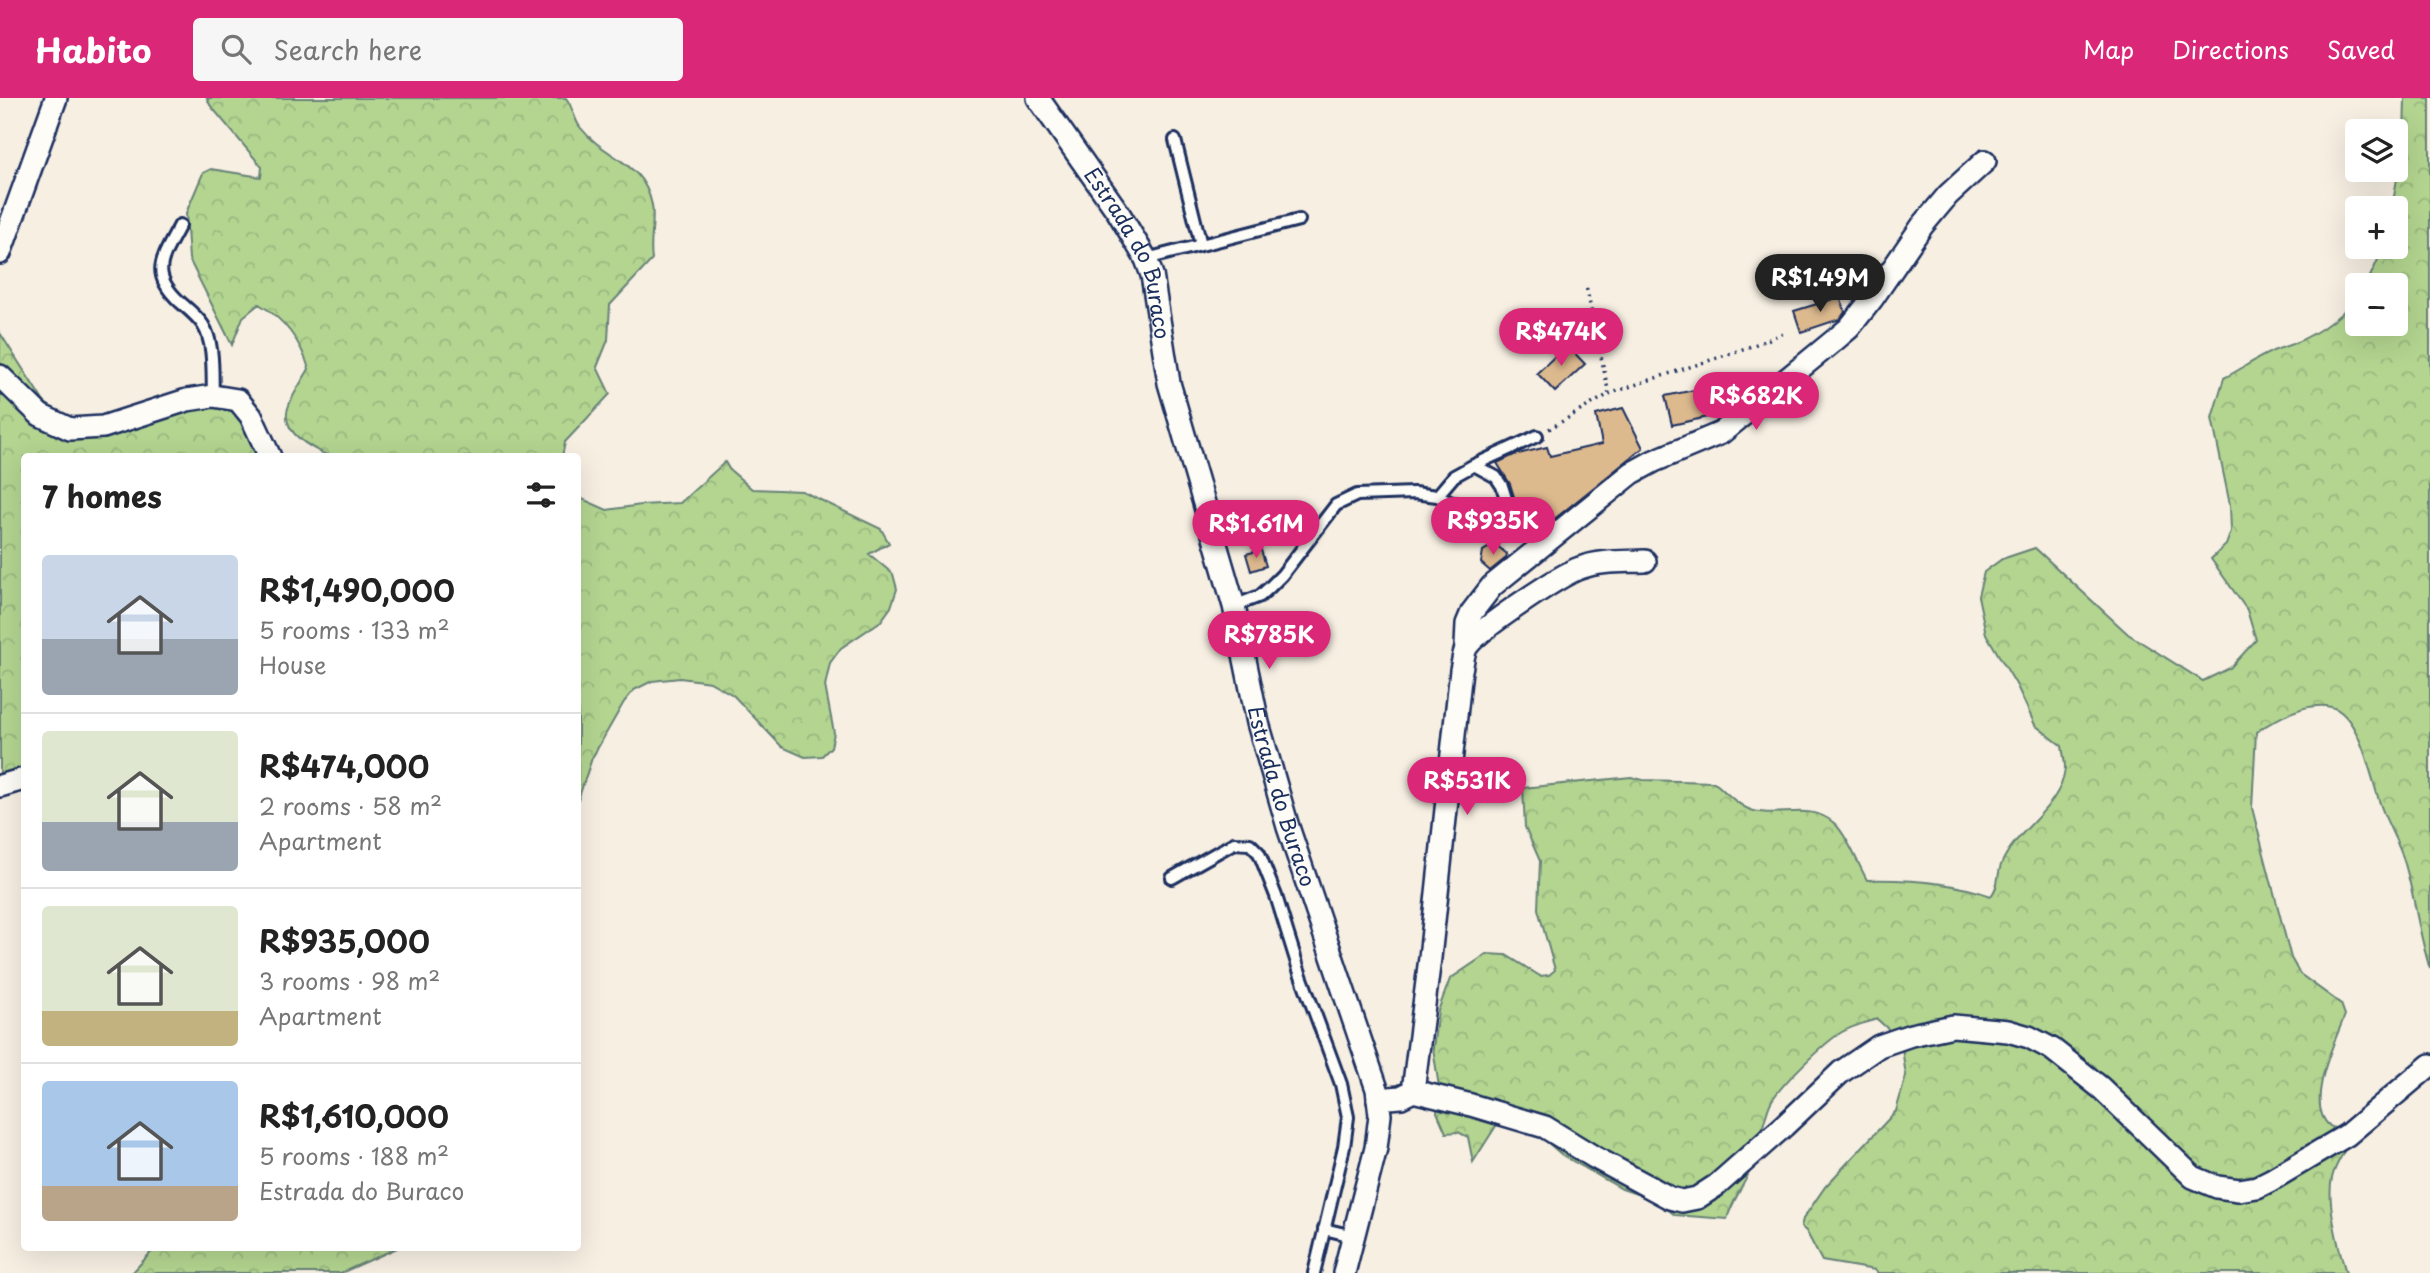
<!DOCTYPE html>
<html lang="en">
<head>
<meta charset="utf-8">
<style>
  body { margin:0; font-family:"Playpen Sans",sans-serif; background:#f6f6f6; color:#222; height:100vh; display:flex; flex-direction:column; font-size:26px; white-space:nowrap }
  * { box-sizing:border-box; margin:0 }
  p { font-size:23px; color:#767676 }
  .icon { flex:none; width:38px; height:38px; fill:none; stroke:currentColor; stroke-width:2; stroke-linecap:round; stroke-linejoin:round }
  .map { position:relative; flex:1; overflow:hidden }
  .details { position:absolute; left:21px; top:355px; width:560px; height:798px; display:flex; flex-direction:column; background:#fff; border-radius:7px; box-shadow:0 7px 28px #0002 }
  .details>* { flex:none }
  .fabs { position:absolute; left:2345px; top:21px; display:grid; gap:14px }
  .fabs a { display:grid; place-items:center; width:63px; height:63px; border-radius:7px; background:#fff; box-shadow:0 7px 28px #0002; font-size:35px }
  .price { position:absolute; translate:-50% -60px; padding:0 16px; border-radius:24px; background:#db2777; color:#fff; font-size:23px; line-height:46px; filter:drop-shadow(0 2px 4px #0008) }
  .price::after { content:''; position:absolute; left:50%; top:42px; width:21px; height:16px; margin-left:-10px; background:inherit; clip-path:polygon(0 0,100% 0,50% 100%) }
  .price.on { background:#222; color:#fff }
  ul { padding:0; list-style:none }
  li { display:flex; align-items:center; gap:21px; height:175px; padding:0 21px }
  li+li { border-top:2px solid #e0e0e0 }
  li span { display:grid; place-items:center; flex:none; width:196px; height:140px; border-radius:7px; color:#555 }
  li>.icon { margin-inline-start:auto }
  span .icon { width:84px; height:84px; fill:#fffc; stroke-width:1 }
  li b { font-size:30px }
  h2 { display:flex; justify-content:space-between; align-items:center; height:84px; padding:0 21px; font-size:30px }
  header { display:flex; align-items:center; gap:42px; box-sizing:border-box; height:98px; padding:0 35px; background:#db2777; color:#fff }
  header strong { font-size:33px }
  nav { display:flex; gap:38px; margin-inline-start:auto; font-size:24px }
  .search { width:490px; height:63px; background:#f6f6f6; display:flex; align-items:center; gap:18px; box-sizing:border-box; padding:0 24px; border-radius:7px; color:#767676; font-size:26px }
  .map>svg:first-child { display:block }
  .forest { fill:url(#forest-crowns); stroke:#678277; stroke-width:2 }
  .building { fill:#ddb98e; stroke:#1b2f5e; stroke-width:2 }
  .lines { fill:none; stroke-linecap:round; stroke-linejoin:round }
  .lane-casing { stroke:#1b2f5e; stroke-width:16 }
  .street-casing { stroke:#1b2f5e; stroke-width:26 }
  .path { stroke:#1b2f5e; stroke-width:3.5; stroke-dasharray:2 5; stroke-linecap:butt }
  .lane { stroke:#fdfcf7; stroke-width:10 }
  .street { stroke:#fdfcf7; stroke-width:21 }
  .labels { text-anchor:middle; stroke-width:7; stroke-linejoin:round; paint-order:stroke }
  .street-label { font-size:21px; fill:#1b2f5e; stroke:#fdfcf7 }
</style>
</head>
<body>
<header>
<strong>Habito</strong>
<div class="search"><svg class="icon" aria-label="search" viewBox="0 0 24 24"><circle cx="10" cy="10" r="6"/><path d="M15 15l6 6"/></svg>Search here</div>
<nav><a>Map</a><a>Directions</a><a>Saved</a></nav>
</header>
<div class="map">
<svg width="2430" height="1175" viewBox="0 0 2430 1175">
  <defs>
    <pattern id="forest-crowns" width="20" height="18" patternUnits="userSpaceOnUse" patternTransform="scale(1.75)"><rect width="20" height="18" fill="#b3d590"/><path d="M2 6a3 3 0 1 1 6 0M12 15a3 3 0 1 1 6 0" fill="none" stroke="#99b77f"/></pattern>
  </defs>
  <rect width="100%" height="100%" fill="#f7efe2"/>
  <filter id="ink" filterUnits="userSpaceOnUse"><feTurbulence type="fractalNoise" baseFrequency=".0143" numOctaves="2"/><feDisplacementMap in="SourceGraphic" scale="14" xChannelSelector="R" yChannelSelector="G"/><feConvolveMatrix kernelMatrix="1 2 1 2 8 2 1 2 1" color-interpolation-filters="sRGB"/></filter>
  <g filter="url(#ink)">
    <!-- forest -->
    <path class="forest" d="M207,0H566C573,9 574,21 580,29C606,62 643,62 652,107C655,124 649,144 652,162L610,207L608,242L597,269L610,296L565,344L562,359H331C313,351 280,335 288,310C292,297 302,283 309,271C301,244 284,221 259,206L243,219L232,247L189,161L186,115L203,75L211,71L261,79L262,69L210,7Z
      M2405,0H2430V871C2419,836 2415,801 2405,766C2400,747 2389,730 2382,711C2372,686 2361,616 2331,609C2306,603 2276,621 2256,634L2252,710L2291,860L2300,876L2341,906L2345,917C2336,941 2303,1007 2330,1028C2333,1030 2337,1030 2341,1032L2346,1050C2341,1059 2334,1070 2332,1080C2326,1104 2339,1151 2346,1175H1877L1875,1172L1822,1163L1806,1133L1801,1129L1803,1121L1825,1089L1896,1013L1906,978L1901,943L1877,921C1865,925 1852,928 1842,934C1825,944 1778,989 1770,1006C1762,1026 1759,1048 1752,1068C1745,1086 1732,1103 1727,1121L1675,1117L1657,1103L1622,1091L1562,1057L1538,1036L1524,1012L1496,1028L1473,1064L1468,1039L1458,1034L1446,1035L1437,1014L1439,989L1433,950L1438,913L1450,881L1487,856L1506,857L1540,878L1549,877L1555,872L1538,811L1540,763L1525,729L1523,690L1631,679L1643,682L1714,684C1726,694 1739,709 1754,713C1781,720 1810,704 1834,725C1847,737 1858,766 1867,782C1909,781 1951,784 1991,798C1999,789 1997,778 2001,767C2015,731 2062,710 2065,670C2065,663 2063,655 2062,648L2035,627L2017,588L1986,536L1978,498L1984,474L2002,461L2035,450L2128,536L2203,583L2230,570L2256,542L2247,512L2211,461L2226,447L2231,433L2230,407L2212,320L2224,280C2242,271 2262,256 2281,250C2312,240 2335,224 2357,200V226H2396V187H2366L2384,149H2396V110H2392L2404,40Z
      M0,235L44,304L73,326L204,302L227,306L245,317L264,359H24V673L0,682Z
      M725,364L729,371L752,391L802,393L881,431L889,445L869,456L893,476L897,491L891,509L881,523L841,550L830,565L825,588L834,635L831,649L822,658L805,659L782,649L733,597L710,584L680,580L652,583L634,592L624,604L592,660L578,702V399L607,412L641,407L680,405Z
      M155,1150H397L341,1175H132Z"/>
    <!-- building -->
    <path class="building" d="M1840,199L1845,214L1840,221L1801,234L1794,213Z
      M1567,247L1585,266L1555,294L1537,275Z
      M1719,287L1725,315L1672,327L1665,298Z
      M1623,310L1643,350L1527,443L1520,418L1513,415L1516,405L1510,386L1497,365L1514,357L1547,349L1550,358L1602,346L1596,317Z
      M1495,446L1507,456L1506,460L1490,473L1481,465L1483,453Z
      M1261,452L1266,468L1251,473L1246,456Z"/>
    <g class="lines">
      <defs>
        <path id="lane" d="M1175,42L1201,147
          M180,127C163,160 148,174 180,204C188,211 198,219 203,227C215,246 212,277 213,298
          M1146,161L1299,122
          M1437,398L1463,408L1476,428L1490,429L1503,420L1508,407L1502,388L1496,379L1474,367
          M1234,508L1260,498L1270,489L1282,477L1336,407L1357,397L1414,395L1437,398L1454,378L1474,367L1537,338
          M1172,780L1234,745L1250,746L1259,755L1276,798L1299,872L1341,986L1348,1019L1344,1049L1314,1175
          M1324,1131L1353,1138"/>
        <g id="street">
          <path id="s1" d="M1038,0L1118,114L1146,161L1152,177L1169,285L1234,508L1258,625L1288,729L1377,991L1380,1017L1376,1050L1344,1175"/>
          <path d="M0,155L56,0"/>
          <path d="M0,278L40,317L70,331L103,329L187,302L213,298L238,302L251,318L270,359"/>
          <path d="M1466,548L1467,526L1472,514L1492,488L1632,375L1654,363L1721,335L1836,241L1849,230L1872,201L1922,128L1948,97L1985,63"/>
          <path d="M0,688L24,681"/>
          <path d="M1413,993L1471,1007L1545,1029L1594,1059L1670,1100L1682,1103L1697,1100L1717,1087L1784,1028L1841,974L1879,948L1911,937L1953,928L2008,933L2029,939L2052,951L2101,990L2193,1079L2217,1089L2239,1092L2257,1089L2271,1082L2347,1037L2430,967"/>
          <path d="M1378,1001L1401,999L1413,993L1430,860L1461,572C1463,565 1463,553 1468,547C1481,530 1560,477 1580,470C1601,462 1624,464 1645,463"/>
        </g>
      </defs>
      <!-- lane casing -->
      <use href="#lane" class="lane-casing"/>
      <!-- street casing -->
      <use href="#street" class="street-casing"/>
      <!-- path -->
      <path class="path" d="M1609,296C1667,275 1727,259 1784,235
        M1549,331L1609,296L1586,188"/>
      <!-- lane -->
      <use href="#lane" class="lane"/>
      <!-- street -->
      <use href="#street" class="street"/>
    </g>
  </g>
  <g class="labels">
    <!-- street labels -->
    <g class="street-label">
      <text dy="7" stroke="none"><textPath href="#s1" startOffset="182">Estrada do Buraco</textPath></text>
      <text dy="7" stroke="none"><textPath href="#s1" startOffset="749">Estrada do Buraco</textPath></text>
    </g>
  </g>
</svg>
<div class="fabs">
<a><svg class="icon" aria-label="layers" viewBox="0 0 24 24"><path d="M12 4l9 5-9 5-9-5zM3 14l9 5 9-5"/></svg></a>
<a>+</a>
<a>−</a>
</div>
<b class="price on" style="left:1820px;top:216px">R$1.49M</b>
<b class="price" style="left:1561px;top:270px">R$474K</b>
<b class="price" style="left:1756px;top:334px">R$682K</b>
<b class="price" style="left:1493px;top:459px">R$935K</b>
<b class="price" style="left:1256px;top:462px">R$1.61M</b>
<b class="price" style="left:1269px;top:573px">R$785K</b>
<b class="price" style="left:1467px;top:719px">R$531K</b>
<section class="details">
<h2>7 homes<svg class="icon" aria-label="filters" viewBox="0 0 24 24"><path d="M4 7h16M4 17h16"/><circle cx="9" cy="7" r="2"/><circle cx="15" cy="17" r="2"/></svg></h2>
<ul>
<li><span style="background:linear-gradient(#c9d6e8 60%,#9aa5b1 0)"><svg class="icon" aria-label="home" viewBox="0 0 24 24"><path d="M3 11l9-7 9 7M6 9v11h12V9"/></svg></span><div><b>R$1,490,000</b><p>5 rooms · 133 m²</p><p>House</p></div></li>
<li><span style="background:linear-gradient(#dfe7d0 65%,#9aa5b1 0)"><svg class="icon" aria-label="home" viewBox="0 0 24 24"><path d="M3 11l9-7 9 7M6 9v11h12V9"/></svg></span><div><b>R$474,000</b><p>2 rooms · 58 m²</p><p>Apartment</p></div></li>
<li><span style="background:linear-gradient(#dfe7d0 75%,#c2b280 0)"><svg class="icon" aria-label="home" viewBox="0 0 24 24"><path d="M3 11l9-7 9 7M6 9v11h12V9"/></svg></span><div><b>R$935,000</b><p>3 rooms · 98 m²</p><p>Apartment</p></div></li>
<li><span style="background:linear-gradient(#a9c7e8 75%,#b9a48a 0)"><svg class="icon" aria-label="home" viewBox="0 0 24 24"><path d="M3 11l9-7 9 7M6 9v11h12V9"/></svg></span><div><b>R$1,610,000</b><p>5 rooms · 188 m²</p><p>Estrada do Buraco</p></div></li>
</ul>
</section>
</div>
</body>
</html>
